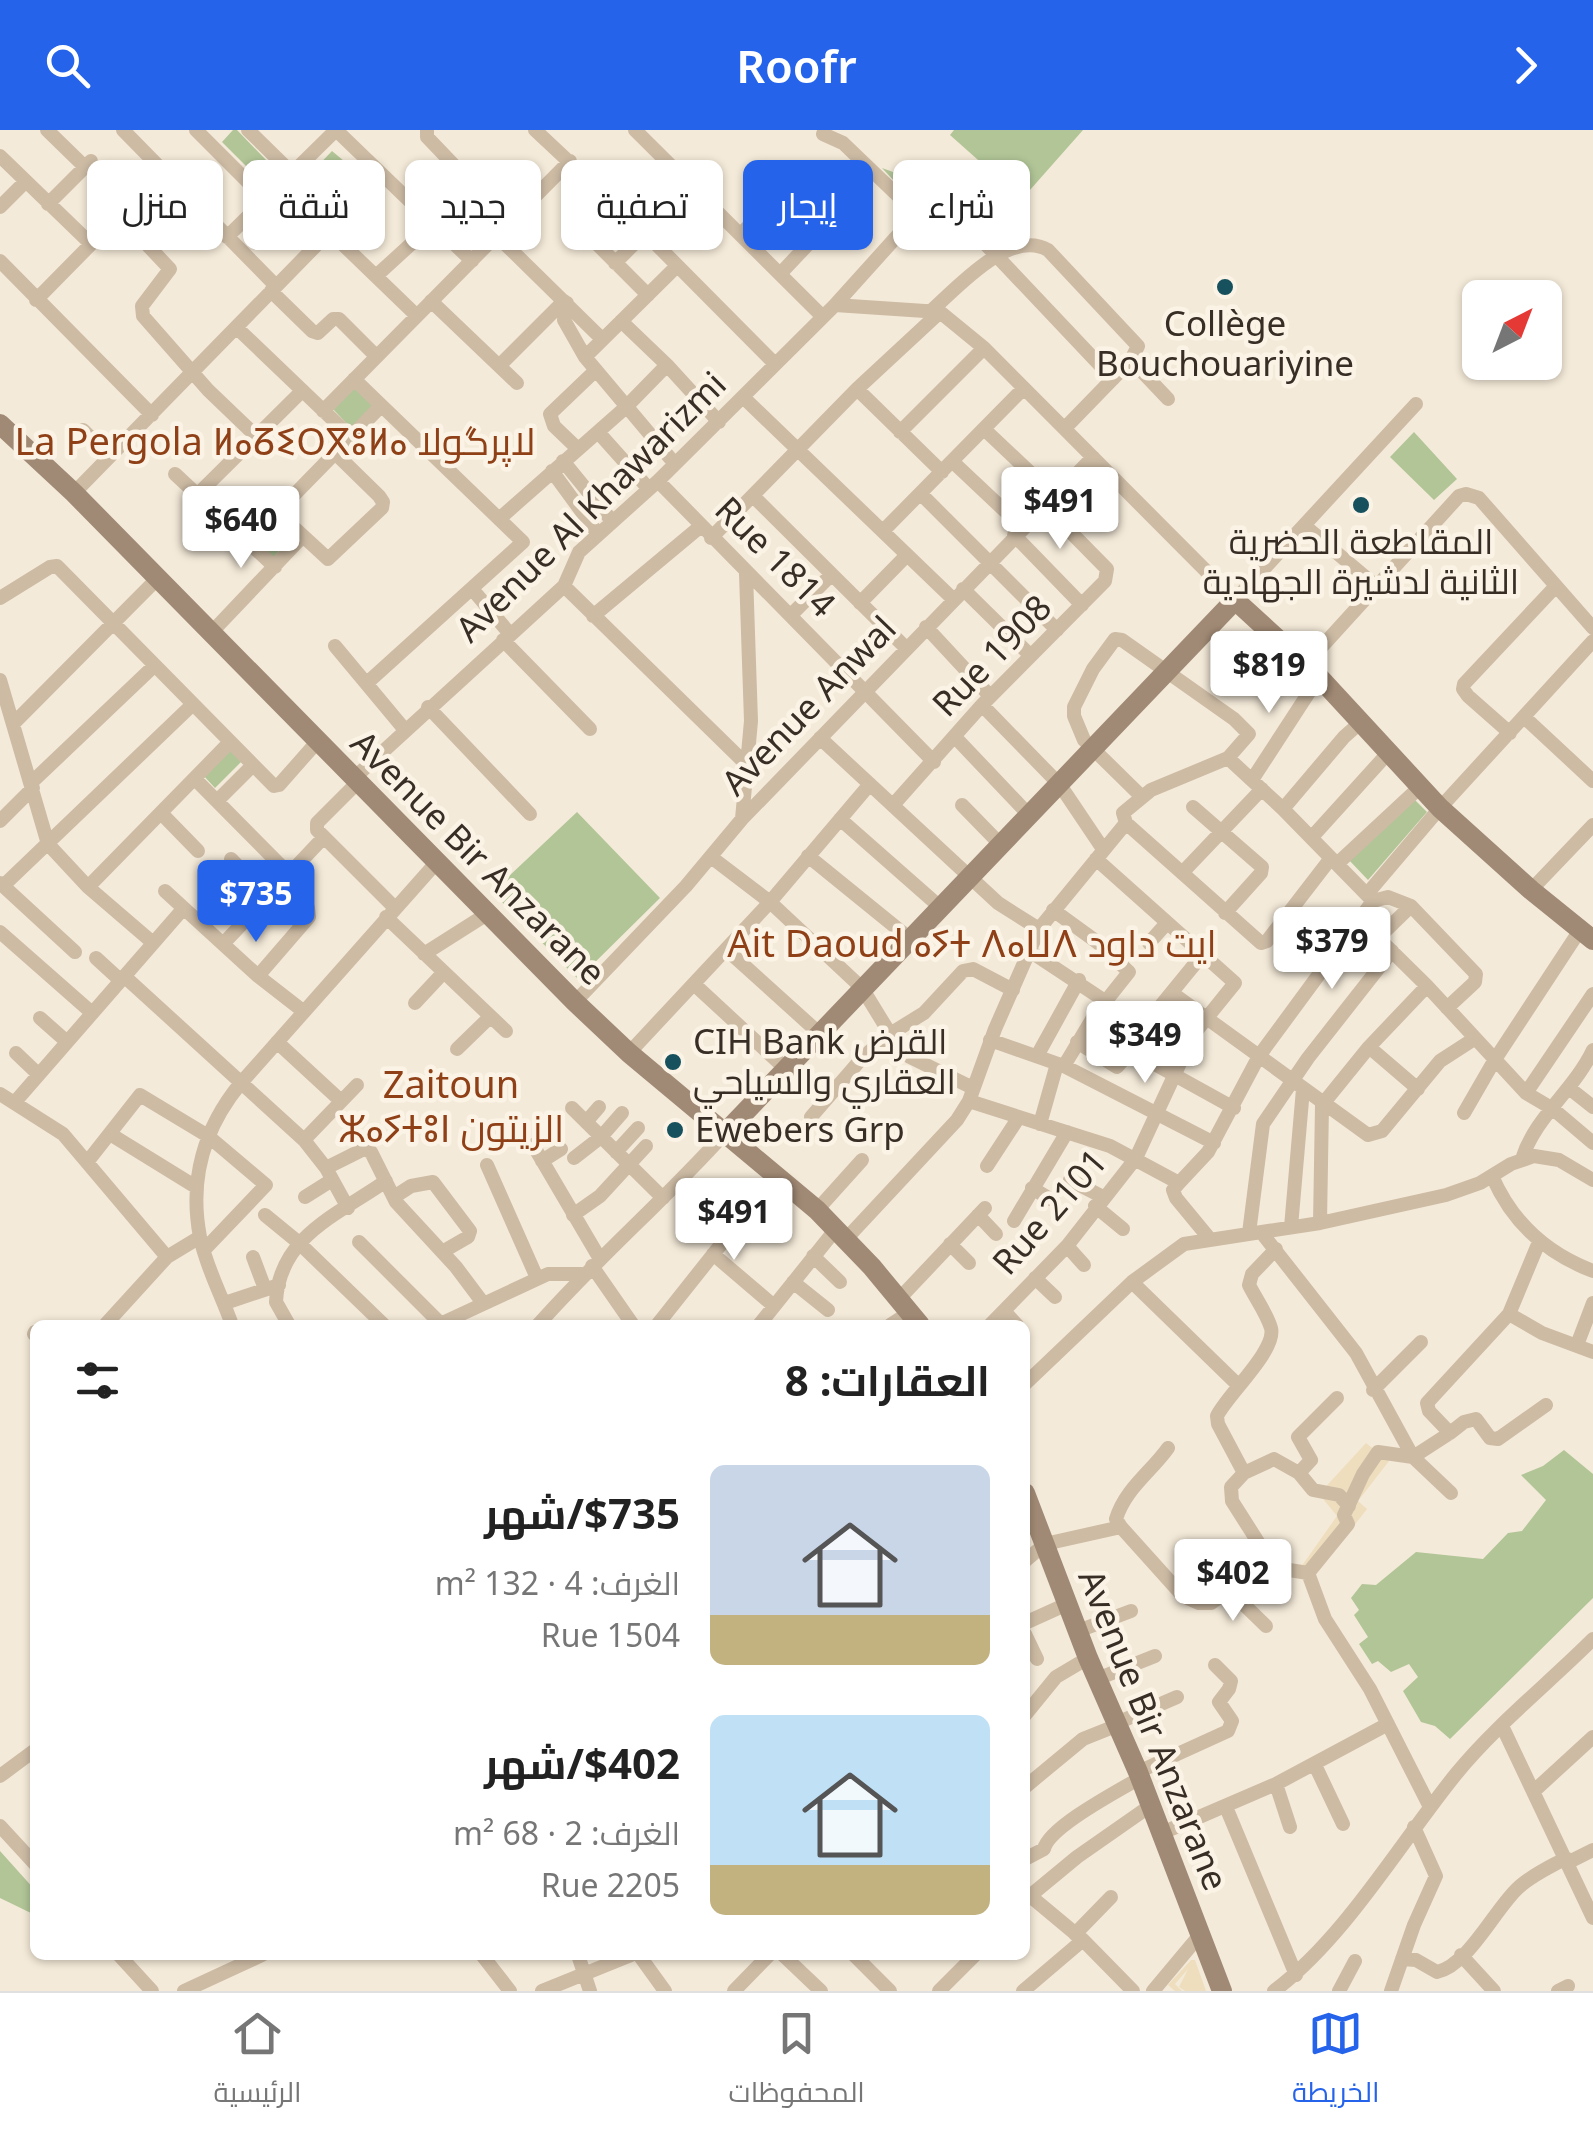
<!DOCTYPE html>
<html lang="ar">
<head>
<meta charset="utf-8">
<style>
  body { margin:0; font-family:"Noto Sans",Cairo,"Noto Sans Tifinagh",sans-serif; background:#f6f6f6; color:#222; direction:rtl; height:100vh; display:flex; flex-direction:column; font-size:38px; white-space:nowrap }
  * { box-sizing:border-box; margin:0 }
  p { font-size:32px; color:#767676 }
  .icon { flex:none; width:55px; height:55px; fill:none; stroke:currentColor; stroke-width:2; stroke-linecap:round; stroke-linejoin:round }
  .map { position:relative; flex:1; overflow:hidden; direction:ltr }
  .panel { position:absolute; left:30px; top:1190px; width:1000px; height:640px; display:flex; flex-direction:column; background:#fff; border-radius:15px; box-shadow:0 2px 8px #0004; direction:rtl }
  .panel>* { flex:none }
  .hud { position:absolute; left:30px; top:30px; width:1000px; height:90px; direction:rtl; display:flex; gap:20px }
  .needle { width:65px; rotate:42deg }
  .fabs { position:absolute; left:1462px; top:150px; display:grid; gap:20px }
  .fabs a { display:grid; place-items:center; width:100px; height:100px; border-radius:15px; background:#fff; box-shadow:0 2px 8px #0004; font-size:50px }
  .price { position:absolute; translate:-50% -85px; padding:0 22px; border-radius:10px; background:#fff; color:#222; font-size:32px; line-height:65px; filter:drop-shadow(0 2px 5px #0008) }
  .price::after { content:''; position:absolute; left:50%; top:60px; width:30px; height:22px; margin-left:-15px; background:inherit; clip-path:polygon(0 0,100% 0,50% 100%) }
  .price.active { background:#2563eb; color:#fff }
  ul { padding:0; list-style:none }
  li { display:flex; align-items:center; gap:30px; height:250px; padding:0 40px }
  li span { display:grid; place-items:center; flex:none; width:280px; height:200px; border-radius:15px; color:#555 }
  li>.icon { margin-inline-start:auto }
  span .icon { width:120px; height:120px; fill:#fffc; stroke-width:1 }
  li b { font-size:42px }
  h2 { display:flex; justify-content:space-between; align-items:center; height:120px; padding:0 40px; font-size:42px }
  .tag { padding:0 35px; border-radius:15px; background:#fff; box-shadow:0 2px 8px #0004; font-size:35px; line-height:90px }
  .tag.active { background:#2563eb; color:#fff }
  header { display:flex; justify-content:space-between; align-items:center; height:130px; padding:0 40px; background:#2563eb; color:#fff; font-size:45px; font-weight:600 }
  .tab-bar { display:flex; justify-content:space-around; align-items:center; height:140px; border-top:2px solid #e0e0e0; background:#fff; font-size:28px; color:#767676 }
  .tab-bar a { display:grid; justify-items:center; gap:5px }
  .tab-bar .active { color:#2563eb }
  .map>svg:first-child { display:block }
  .green { fill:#b1c597 }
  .plaza { fill:#eedebe }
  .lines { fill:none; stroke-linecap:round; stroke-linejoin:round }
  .street { stroke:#cdbba4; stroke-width:14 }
  .secondary { stroke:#a18a75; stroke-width:20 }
  .poi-dot { fill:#17515e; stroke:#fbf4e6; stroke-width:4 }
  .labels { text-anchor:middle; stroke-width:9; stroke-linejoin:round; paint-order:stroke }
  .poi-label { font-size:35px; fill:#382e26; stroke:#fbf4e6 }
  .street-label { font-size:35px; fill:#382e26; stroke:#fbf4e6 }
  .neighbourhood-label { font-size:38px; fill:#8f4017; stroke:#fbf4e6 }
</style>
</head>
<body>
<header><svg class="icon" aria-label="forward" viewBox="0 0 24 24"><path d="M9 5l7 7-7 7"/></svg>Roofr<svg class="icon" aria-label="search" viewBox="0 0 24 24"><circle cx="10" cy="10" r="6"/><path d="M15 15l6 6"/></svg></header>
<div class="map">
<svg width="1593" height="1861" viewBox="0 0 1593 1861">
  <rect width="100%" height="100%" fill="#f4ead9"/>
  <!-- green -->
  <path class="green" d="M233,0H237L267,31L255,45L222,12Z
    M954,0H1083L1022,69L950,5Z
    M332,21L344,31L320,55L309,45Z
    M882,38L932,56L913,71Z
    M354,257L373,276L351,298L332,278Z
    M1414,302L1457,349L1434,370L1390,327Z
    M279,397L291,407L273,428L261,417Z
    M229,619L242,631L215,658L203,645Z
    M1414,669L1427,682L1368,750L1348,729Z
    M577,682L660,768L578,849L492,762Z
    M1564,1320L1593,1344V1468L1450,1609L1435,1596L1421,1592L1403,1561L1418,1547L1409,1534L1391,1542L1378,1531L1372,1534L1359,1514L1368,1507L1354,1485L1359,1480L1351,1468L1362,1454L1376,1455L1416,1422L1483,1429L1508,1403L1522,1401L1546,1370L1521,1345L1543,1336Z
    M0,1721L35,1760V1785L0,1768Z"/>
  <!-- plaza -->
  <path class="plaza" d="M1366,1313L1389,1331L1358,1371L1367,1379L1314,1447L1301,1437L1337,1386L1319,1364Z
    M1191,1830H1195L1206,1861H1185L1179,1857L1188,1839L1175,1854L1182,1861H1175L1168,1855Z"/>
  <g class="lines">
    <!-- street -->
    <path class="street" d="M47,0L85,37
      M123,0L276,156
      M196,0L264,68
      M248,0L340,90
      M336,0L472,131
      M535,0L645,103L775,234
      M635,0L823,187
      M823,4L843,13L917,84
      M0,26L91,114
      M599,59L573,90L648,165
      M48,74L91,31
      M0,77L26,51
      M119,85L170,139L142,176L143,186L208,260L257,307
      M641,99L671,68
      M330,102L417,186
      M741,104L792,52L829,85V92L780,144
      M497,106L602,209
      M227,107L336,0
      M0,131L152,285
      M615,133L645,103
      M376,146L468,62L472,54L427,7V0
      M271,161L312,201L318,203L333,189H339L376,226
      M36,170L164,40
      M431,171L517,253
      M567,173L564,190L585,227L675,334
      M835,175L917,84L939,65L1113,249
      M931,181C958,157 1010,98 1048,120L1138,216L1131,230L1065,298
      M621,191L667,235L719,292
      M237,198L351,307
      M585,227L677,136
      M1131,230L1168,269
      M499,236L564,171
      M354,249L523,412L367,553
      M857,259L942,342
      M743,267L953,469
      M323,281L570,31
      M984,299L1054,365
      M83,300L109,326
      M598,302L649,359
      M900,302L984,218
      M578,319L554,296L550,284L595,241
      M563,331L612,391
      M953,332L1022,397
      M552,341L598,404
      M175,344L275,437
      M658,351L934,632
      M74,363L383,47
      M198,364L302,261
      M921,364L1057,500
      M753,366L906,518
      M277,382L328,429L382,378L383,372L379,366L335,323
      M499,389L625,278L667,235
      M1305,396L1376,456
      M883,401L1024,258
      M1014,405L1082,475
      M711,408L857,259L940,182
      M248,412L380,277
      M564,456L746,634
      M963,459L1030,525
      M473,460L510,504
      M0,468L50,437L57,436L274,656L279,655L317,612
      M860,473L907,425
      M791,485L831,445
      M593,486L701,396
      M926,497L990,566
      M210,504L303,406
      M503,510L590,599
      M335,516L405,600
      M1306,534L1459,366L1466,364L1479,368L1593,498
      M0,550L48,714L88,757L152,812
      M982,575L1060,655L1103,719
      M428,577L530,684
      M1524,587L1593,651
      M13,594L157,449
      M1510,603L1468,566L1463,559L1464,554L1556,456
      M955,607L1030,686
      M820,608L998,773L1039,799
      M1228,628L1283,679L1372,770
      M195,649L288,743
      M353,649L564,456L579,422L658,351L835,175L940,182L984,218L1235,470L1416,274
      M1252,650L1319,547
      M32,652L154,536
      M357,653L317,693V700L395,778
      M217,671L252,636
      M894,674L982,575L1105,451L1107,439L1044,375
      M962,675L1001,715
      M1193,677L1262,737L1261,743L1225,783
      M1283,679L1344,607L1361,592
      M161,683L198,721
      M742,689L751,591L746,444
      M840,689L940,777
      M0,691L33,658
      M1126,693L1123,683L1151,660L1228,628L1249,604L1234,589L1122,510L1115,509L1093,539L1074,577V586L1084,610L1141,666
      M1126,693L1261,813L1267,811L1331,728
      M1312,707L1389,622
      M808,726L909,808
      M711,727L770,772L862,858L897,915L910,927L973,958
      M231,729L266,765
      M1337,734L1421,656
      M1182,743L1262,659
      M0,753L75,822
      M3,756L192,575
      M88,757L229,613
      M1531,760L1593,695
      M165,761L258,846L303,881
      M1367,764L1440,678L1593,511
      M1373,771L1388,767L1411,776L1476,844L1475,852L1447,878
      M1053,780L1097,812L1129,842L1094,886L1064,936
      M386,787L506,901
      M1358,788L1427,856L1526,963L1553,979L1593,1013
      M0,802L91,882
      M1379,807L1411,776
      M1149,813L1166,794
      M223,814L324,707
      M727,820L820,904
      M1028,820L1105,871
      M424,824L487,784
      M96,828L120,850
      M124,846L304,1010L326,1038L348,1078
      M258,846L309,787L308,778L279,752
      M695,855L787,940
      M1172,863L1368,1005L1382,1001L1440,931L1474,909
      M575,872L686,756L742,689L1093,327
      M415,873L443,843
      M1154,884L1203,824
      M1094,886L1118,901
      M40,888L66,911
      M990,910L1064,936L1214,1013
      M277,912L341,971
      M1077,912L1117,937L1131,921L1234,978
      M1369,917L1418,959
      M457,919L490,887
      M16,923L38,944
      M629,923L770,772L870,654
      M1037,926L1079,850
      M1569,958L1593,977
      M1526,963L1593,864
      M0,964L63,1004L167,1127
      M969,971L1110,1016L1179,1053
      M15,972L183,779
      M572,978L663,1068
      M1464,983L1494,931L1580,800
      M811,987L863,927L890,904L924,883L963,841L973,839L1013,860
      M586,992L599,977
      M1040,994L1057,934
      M110,1004L196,1057
      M304,1010L357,955
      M533,1015L600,1129
      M616,1022L638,998
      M574,1028L601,1007L622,983
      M1522,1029C1535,987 1574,960 1593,920
      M88,1031L140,965L208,1006L266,1055L204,1120
      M542,1031L561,1019
      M487,1035L537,1148
      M987,1036L1019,987
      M326,1038L364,1019L371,1022L396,1072L456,1137L483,1173
      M1492,1046C1512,1092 1545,1123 1593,1141
      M1070,1050L1103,1067
      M1179,1053L1208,1022L1259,926L1373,771
      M1179,1053L1173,1060L1176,1068L1209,1108
      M1032,1058L1050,1069
      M305,1067L332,1050
      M394,1067L411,1056L433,1052L470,1101L468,1107L442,1122
      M1095,1076L1123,1099
      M817,1080L862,1030
      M265,1085L298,1112L384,1195
      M573,1085L600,1066L646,1016
      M978,1085L996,1104
      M1014,1091L1067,1002
      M1320,1093L1322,975L1369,917L1427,856
      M1291,1097L1303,959
      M1261,1102L1356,1223L1413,1327
      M1249,1103L1263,994L1308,928L1392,821
      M846,1109L957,990L969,971L995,899L1039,799L1126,693
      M359,1112L440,1193
      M950,1114L969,1133
      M1067,1116L1084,1135
      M713,1124L774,1176
      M813,1126L840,1152
      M253,1127L265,1159
      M592,1136L633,1195
      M1035,1148L1055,1167
      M793,1152L828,1180
      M1132,1152L1238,1255
      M899,1169L985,1078
      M225,1173L279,1155
      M1004,1181L1017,1195
      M1509,1184L1542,1203L1593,1222
      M105,1195L167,1127L200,1107
      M232,1195C222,1166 206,1137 200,1107C189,1050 204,998 240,954L436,733
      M289,1195L276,1172C279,1106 339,1084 386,1051
      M438,1195L548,1144H582
      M538,1195C597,1128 665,1070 725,1003
      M657,1195L777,1044
      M759,1195L836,1099
      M890,1195L910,1182
      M990,1195L1067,1116L1136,1028L1193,905L1235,853L1096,729
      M34,1204L35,1202
      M1577,1215L1593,1173
      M1025,1254L1132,1152L1184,1114L1320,1093L1446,1065L1480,1053L1511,1034L1534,1026L1559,1030L1593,1050
      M1373,1260L1421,1212
      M1450,1303L1464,1292L1476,1289L1490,1308L1498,1309L1546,1275
      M1168,1318C1151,1342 1125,1359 1116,1389L1121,1397L1183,1466L1199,1473H1211L1270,1430
      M1413,1327L1450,1303L1429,1281L1427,1273L1509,1184L1539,1112
      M1244,1343L1218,1294L1217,1286C1227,1265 1277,1220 1271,1198C1267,1184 1256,1169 1249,1155L1252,1144L1276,1119
      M1299,1343L1311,1330L1298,1307L1337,1268
      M1025,1431L1045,1414L1121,1397
      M1308,1443L1283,1439L1272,1434L1232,1371L1231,1357L1244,1343L1274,1329L1299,1343L1313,1360L1339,1365L1349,1376
      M1308,1443L1325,1489L1370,1559L1430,1677
      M1308,1443L1348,1394L1344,1385L1363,1344L1378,1322L1413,1327L1451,1363
      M1230,1461L1266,1496
      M1025,1493L1067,1474
      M1078,1501L1131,1481
      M1025,1504L1037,1529
      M1097,1549L1155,1526
      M1025,1585L1056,1547L1088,1528
      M1117,1593L1177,1567
      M1503,1598L1593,1788
      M1315,1635L1343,1694
      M1138,1642L1228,1601L1232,1591L1219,1572L1229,1559L1231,1551L1215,1535
      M0,1646L35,1620
      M1276,1654L1290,1697
      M1025,1657L1083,1609L1118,1595
      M1534,1661L1593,1607
      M1226,1677L1296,1845
      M0,1696L35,1734
      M1162,1703L1276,1654L1388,1594
      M1025,1729L1044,1719C1049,1697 1118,1661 1140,1648
      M1569,1732L1593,1720
      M1029,1765L1083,1810L1133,1861
      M1025,1770L1077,1727L1150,1676
      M1075,1804L1111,1767
      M119,1825L152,1861
      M482,1825L510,1861
      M578,1825L590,1861
      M639,1825L665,1861
      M783,1825L821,1861
      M854,1825L890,1861
      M1461,1825L1494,1861
      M1402,1829L1416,1830L1437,1842C1469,1835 1496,1777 1519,1757C1532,1745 1550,1737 1566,1728
      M184,1861L262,1825
      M542,1861L631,1825
      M734,1861L769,1825
      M939,1861L975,1825
      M1023,1861L1083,1810
      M1153,1861L1199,1806
      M1274,1861C1345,1808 1400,1713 1456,1644C1495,1596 1549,1553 1593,1509
      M1339,1861L1355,1831
      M1391,1861L1414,1795L1436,1746L1414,1697
      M1558,1861L1568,1856"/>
    <!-- secondary -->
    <path class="secondary" d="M0,294L74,363L575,872L629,923L817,1080L872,1137L920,1195
      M725,1003L1235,470L1319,547L1440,678L1531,760L1593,810
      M1025,1363L1088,1528L1138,1642L1222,1861"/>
  </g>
  <!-- markers -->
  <g class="poi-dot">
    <circle cx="1225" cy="157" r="10"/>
    <circle cx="1361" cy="375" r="10"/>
    <circle cx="673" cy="932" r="10"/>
    <circle cx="675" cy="1000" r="10"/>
  </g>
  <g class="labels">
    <!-- poi labels -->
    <g class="poi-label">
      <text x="1225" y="206">Collège<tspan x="1225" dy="40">Bouchouariyine</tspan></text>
      <text x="1361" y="424">المقاطعة الحضرية<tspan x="1361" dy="40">الثانية لدشيرة الجهادية</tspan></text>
      <text x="693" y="924" text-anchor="start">CIH Bank القرض<tspan x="693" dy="40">العقاري والسياحي</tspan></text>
      <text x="695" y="1012" text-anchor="start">Ewebers Grp</text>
    </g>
    <!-- street labels -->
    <g class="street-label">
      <text transform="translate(591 377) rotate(-45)" y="12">Avenue Al Khawarizmi</text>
      <text transform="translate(775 427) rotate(45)" y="12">Rue 1814</text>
      <text transform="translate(992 526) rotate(-46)" y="12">Rue 1908</text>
      <text transform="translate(809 576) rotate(-46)" y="12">Avenue Anwal</text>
      <text transform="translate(478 728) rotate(45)" y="12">Avenue Bir Anzarane</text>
      <text transform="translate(1050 1082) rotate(-49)" y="12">Rue 2101</text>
      <text transform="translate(1153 1600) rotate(68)" y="12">Avenue Bir Anzarane</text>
    </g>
    <!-- neighbourhood labels -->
    <g class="neighbourhood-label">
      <text x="275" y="325">La Pergola ⵍⴰⵒⵉⵔⴳⵓⵍⴰ لاپرگولا</text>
      <text x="972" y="827">Ait Daoud ⴰⵢⵜ ⴷⴰⵡⴷ ايت داود</text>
      <text x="451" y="968">Zaitoun<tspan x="451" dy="44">ⵣⴰⵢⵜⵓⵏ الزيتون</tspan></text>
    </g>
  </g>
</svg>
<div class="fabs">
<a><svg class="needle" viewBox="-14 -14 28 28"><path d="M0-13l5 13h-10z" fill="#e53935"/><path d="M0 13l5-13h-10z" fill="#767676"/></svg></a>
</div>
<b class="price" style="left:1060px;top:422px">$491</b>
<b class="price" style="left:241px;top:441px">$640</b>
<b class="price" style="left:1269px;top:586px">$819</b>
<b class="price active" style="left:256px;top:815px">$735</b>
<b class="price" style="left:1332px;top:862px">$379</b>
<b class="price" style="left:1145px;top:956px">$349</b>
<b class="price" style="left:734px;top:1133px">$491</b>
<b class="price" style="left:1233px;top:1494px">$402</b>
<div class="hud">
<a class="tag">شراء</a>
<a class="tag active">إيجار</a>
<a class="tag">تصفية</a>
<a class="tag">جديد</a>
<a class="tag">شقة</a>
<a class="tag">منزل</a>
</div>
<section class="panel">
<h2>العقارات: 8<svg class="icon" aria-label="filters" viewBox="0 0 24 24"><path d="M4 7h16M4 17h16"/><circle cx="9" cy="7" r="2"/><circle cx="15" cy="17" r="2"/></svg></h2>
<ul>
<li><span style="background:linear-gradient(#c9d6e8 75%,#c2b280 0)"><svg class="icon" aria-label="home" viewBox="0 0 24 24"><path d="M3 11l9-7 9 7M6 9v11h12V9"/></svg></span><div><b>$735/شهر</b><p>الغرف: 4 · 132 m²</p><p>Rue 1504</p></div></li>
<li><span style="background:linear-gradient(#bfe0f5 75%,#c2b280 0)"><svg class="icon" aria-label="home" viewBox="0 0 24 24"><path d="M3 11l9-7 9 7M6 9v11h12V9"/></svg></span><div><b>$402/شهر</b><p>الغرف: 2 · 68 m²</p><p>Rue 2205</p></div></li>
</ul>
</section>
</div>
<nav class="tab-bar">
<a class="active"><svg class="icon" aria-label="map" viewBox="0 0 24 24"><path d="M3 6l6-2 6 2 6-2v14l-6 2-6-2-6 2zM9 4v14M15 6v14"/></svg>الخريطة</a>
<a><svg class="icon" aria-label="saved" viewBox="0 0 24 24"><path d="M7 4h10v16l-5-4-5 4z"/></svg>المحفوظات</a>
<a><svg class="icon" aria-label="home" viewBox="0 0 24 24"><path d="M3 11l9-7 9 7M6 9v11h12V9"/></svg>الرئيسية</a>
</nav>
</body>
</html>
